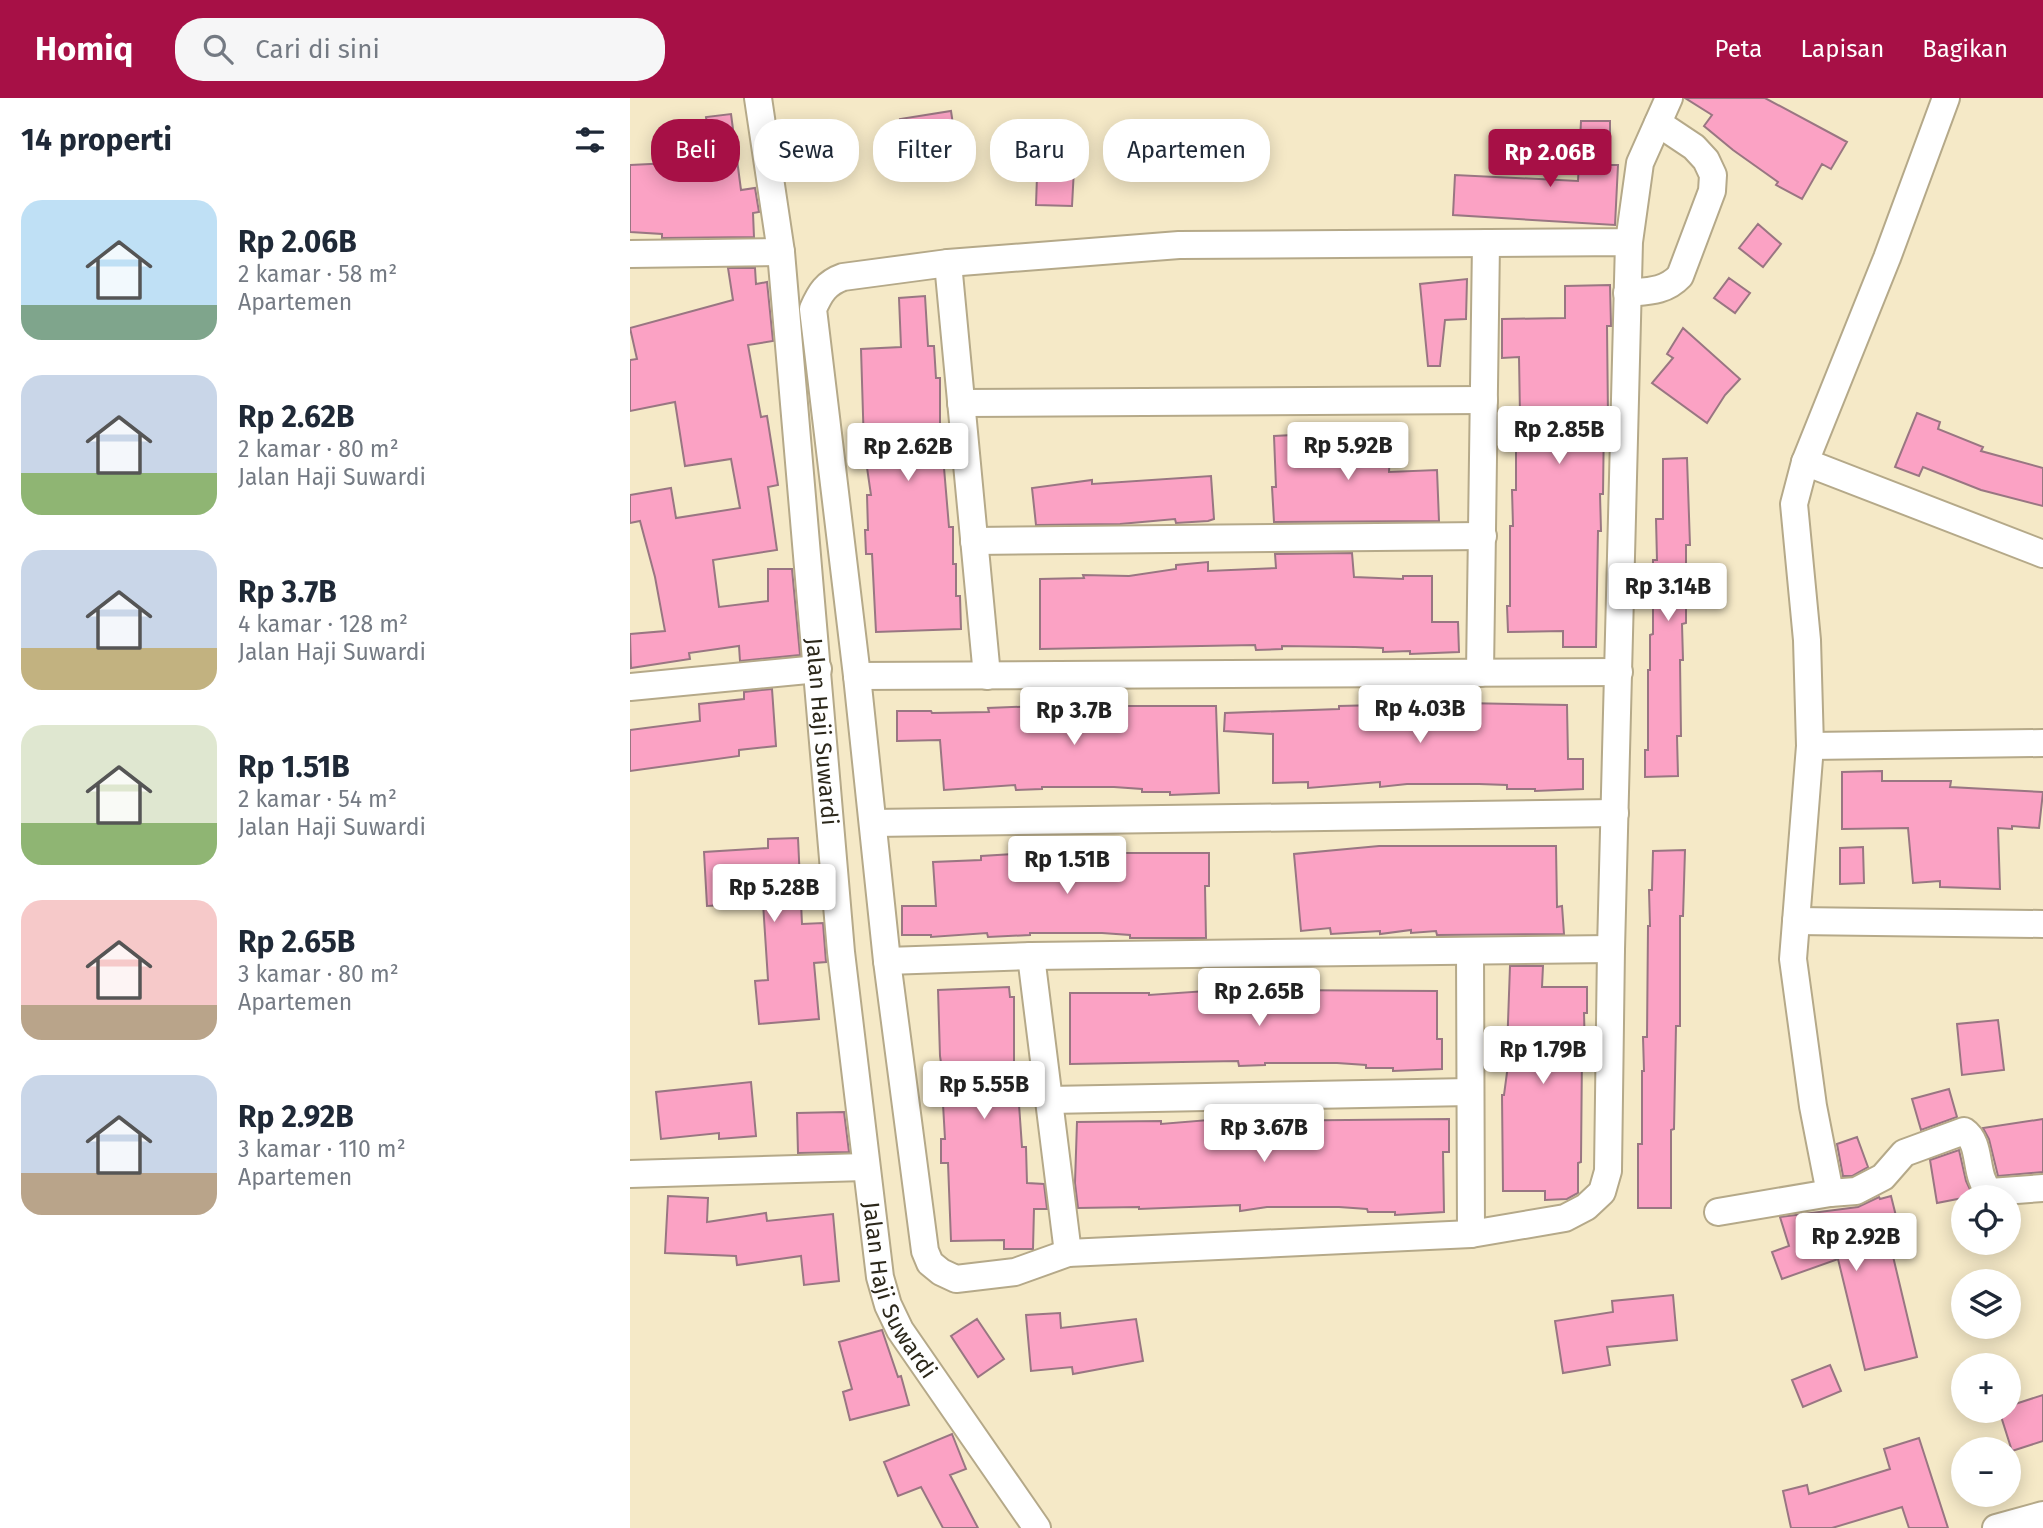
<!DOCTYPE html>
<html lang="id">
<head>
<meta charset="utf-8">
<style>
  body { margin:0; font-family:"Fira Sans",sans-serif; background:#f6f6f7; color:#1f2937; height:100vh; display:flex; flex-direction:column; font-size:26px; white-space:nowrap }
  * { box-sizing:border-box; margin:0 }
  p { font-size:23px; color:#747a83 }
  .icon { flex:none; width:38px; height:38px; fill:none; stroke:currentColor; stroke-width:2; stroke-linecap:round; stroke-linejoin:round }
  .map { position:relative; flex:1; overflow:hidden }
  .side { display:flex; flex-direction:column; background:#fff; width:630px }
  .side>* { flex:none }
  .top-card { position:absolute; left:21px; top:21px; width:665px; height:63px; display:flex; gap:14px }
  .fabs { position:absolute; left:1321px; top:1087px; display:grid; gap:14px }
  .fabs a { display:grid; place-items:center; width:70px; height:70px; border-radius:50%; background:#fff; box-shadow:0 4px 18px #0003; font-size:35px }
  .price { position:absolute; translate:-50% -60px; padding:0 16px; border-radius:7px; background:#fff; color:#222; font-size:23px; line-height:46px; filter:drop-shadow(0 2px 4px #0008) }
  .price::after { content:''; position:absolute; left:50%; top:42px; width:21px; height:16px; margin-left:-10px; background:inherit; clip-path:polygon(0 0,100% 0,50% 100%) }
  .price.on { background:#a71046; color:#fff }
  ul { padding:0; list-style:none }
  li { display:flex; align-items:center; gap:21px; height:175px; padding:0 21px }
  li span { display:grid; place-items:center; flex:none; width:196px; height:140px; border-radius:21px; color:#555 }
  li>.icon { margin-inline-start:auto }
  span .icon { width:84px; height:84px; fill:#fffc; stroke-width:1 }
  li b { font-size:30px }
  h2 { display:flex; justify-content:space-between; align-items:center; height:84px; padding:0 21px; font-size:30px }
  .tag { padding:0 24px; border-radius:28px; background:#fff; box-shadow:0 4px 18px #0003; font-size:24px; line-height:63px }
  .tag.on { background:#a71046; color:#fff }
  header { display:flex; align-items:center; gap:42px; box-sizing:border-box; height:98px; padding:0 35px; background:#a71046; color:#fff }
  header strong { font-size:33px }
  nav { display:flex; gap:38px; margin-inline-start:auto; font-size:24px }
  .search { width:490px; height:63px; background:#f6f6f7; display:flex; align-items:center; gap:18px; box-sizing:border-box; padding:0 24px; border-radius:28px; color:#747a83; font-size:26px }
  main { display:flex; flex:1; min-height:0 }
  .map>svg:first-child { display:block }
  .building { fill:#fba2c4; stroke:#997682; stroke-width:2 }
  .lines { fill:none; stroke-linecap:round; stroke-linejoin:round }
  .minor-casing { stroke:#b5a989; stroke-width:30 }
  .minor { stroke:#fff; stroke-width:26 }
  .labels { text-anchor:middle; stroke-width:5; stroke-linejoin:round; paint-order:stroke }
  .street-label { font-size:23px; fill:#2b271a; stroke:#f5e9c7 }
</style>
</head>
<body>
<header>
<strong>Homiq</strong>
<div class="search"><svg class="icon" aria-label="search" viewBox="0 0 24 24"><circle cx="10" cy="10" r="6"/><path d="M15 15l6 6"/></svg>Cari di sini</div>
<nav><a>Peta</a><a>Lapisan</a><a>Bagikan</a></nav>
</header>
<main>
<section class="side">
<h2>14 properti<svg class="icon" aria-label="filters" viewBox="0 0 24 24"><path d="M4 7h16M4 17h16"/><circle cx="9" cy="7" r="2"/><circle cx="15" cy="17" r="2"/></svg></h2>
<ul>
<li><span style="background:linear-gradient(#bfe0f5 75%,#7fa58c 0)"><svg class="icon" aria-label="home" viewBox="0 0 24 24"><path d="M3 11l9-7 9 7M6 9v11h12V9"/></svg></span><div><b>Rp 2.06B</b><p>2 kamar · 58 m²</p><p>Apartemen</p></div></li>
<li><span style="background:linear-gradient(#c9d6e8 70%,#8fb573 0)"><svg class="icon" aria-label="home" viewBox="0 0 24 24"><path d="M3 11l9-7 9 7M6 9v11h12V9"/></svg></span><div><b>Rp 2.62B</b><p>2 kamar · 80 m²</p><p>Jalan Haji Suwardi</p></div></li>
<li><span style="background:linear-gradient(#c9d6e8 70%,#c2b280 0)"><svg class="icon" aria-label="home" viewBox="0 0 24 24"><path d="M3 11l9-7 9 7M6 9v11h12V9"/></svg></span><div><b>Rp 3.7B</b><p>4 kamar · 128 m²</p><p>Jalan Haji Suwardi</p></div></li>
<li><span style="background:linear-gradient(#dfe7d0 70%,#8fb573 0)"><svg class="icon" aria-label="home" viewBox="0 0 24 24"><path d="M3 11l9-7 9 7M6 9v11h12V9"/></svg></span><div><b>Rp 1.51B</b><p>2 kamar · 54 m²</p><p>Jalan Haji Suwardi</p></div></li>
<li><span style="background:linear-gradient(#f6c9c9 75%,#b9a48a 0)"><svg class="icon" aria-label="home" viewBox="0 0 24 24"><path d="M3 11l9-7 9 7M6 9v11h12V9"/></svg></span><div><b>Rp 2.65B</b><p>3 kamar · 80 m²</p><p>Apartemen</p></div></li>
<li><span style="background:linear-gradient(#c9d6e8 70%,#b9a48a 0)"><svg class="icon" aria-label="home" viewBox="0 0 24 24"><path d="M3 11l9-7 9 7M6 9v11h12V9"/></svg></span><div><b>Rp 2.92B</b><p>3 kamar · 110 m²</p><p>Apartemen</p></div></li>
</ul>
</section>
<div class="map">
<svg width="1413" height="1430" viewBox="0 0 1413 1430">
  <rect width="100%" height="100%" fill="#f5e9c7"/>
  <!-- building -->
  <path class="building" d="M1055,0H1135L1217,44L1201,71L1192,66L1172,101L1146,87L1148,84L1103,52L1074,28L1082,17Z
    M321,13L328,60L278,68L270,21Z
    M101,16L111,92L125,90L129,114L123,115L124,139L32,140V136L0,134V67L82,63L76,19Z
    M951,23H980V67H988L985,127L823,117L825,77L948,83Z
    M408,50L445,52L442,108L406,107Z
    M1128,126L1151,146L1133,169L1109,150Z
    M98,170H125L126,186L137,184L143,243L118,247L131,319L137,318L148,387L138,389L147,452L83,462L89,509L138,503V471H162L170,557L110,563L109,548L59,555L60,561L1,570L0,536L35,533L25,479L10,423L0,425V397L41,390L46,420L110,410L101,361L55,368L45,304L0,313V262L7,261L0,230L103,202Z
    M1099,180L1120,195L1105,215L1084,200Z
    M837,181L836,221L815,222L810,268H798L790,186Z
    M980,187L981,228H977L978,318H974L973,396H970L971,433H968L966,549H933V533L878,534L877,508H880V428H883L882,392H886V318H890L889,259L872,260V221L935,220V188Z
    M295,198L298,248H304L306,280H310V358H313L319,429H323V466H326V498H330L331,531L246,534L242,456H236L235,432H238L237,397H241L234,349L231,251L271,249L269,200Z
    M1053,230L1110,281L1095,297L1077,325L1022,285L1043,260L1037,256Z
    M1287,315L1310,324L1308,331L1353,349L1351,353L1413,370V408L1351,392L1293,369L1289,378L1265,369Z
    M682,336V339L761,337L759,374L807,372L809,423L644,424L642,389H646L644,338Z
    M1057,360L1060,447H1056V525L1052,526L1053,562H1050L1051,638H1047L1048,678L1015,679V652H1018V572H1020V537L1023,536V462H1027L1026,421H1033V361Z
    M581,378L584,421L578,423L546,425L545,421L490,426L406,427L402,390L462,382V386Z
    M722,455L724,479L773,481V478H802V524H828L829,554L780,556V553L753,554V550L725,549L652,548V551L626,552L625,547L410,551V481L454,480L453,477L499,478L546,471V467L578,464V473L646,470L645,456Z
    M142,591L146,648L109,652V658L0,673V632L70,623L69,606L114,601V594Z
    M833,605L937,607L938,661H953V691L905,693V691H877V687L849,686H777L750,689V684L678,690V684L643,685V636L594,633L595,615L709,611V608Z
    M410,608H586L589,695L540,697V694H512V691L484,689H412V691L386,692L385,687L314,692L310,642L267,643V613H301L302,615L359,614L358,610Z
    M1252,673V683H1321L1320,689L1413,694L1409,730L1382,728V731L1368,730L1370,791L1310,789V783L1283,785L1278,730L1212,731V674Z
    M168,740L172,826L193,825L196,864L184,865L189,921L129,926L125,883L138,882L133,805L77,808L74,754L138,750V741Z
    M749,748H926L927,809L932,808L934,836L807,837L806,833L781,835V832L750,836V833L701,836L700,830L671,833L664,756Z
    M1233,749L1234,785L1210,786V750Z
    M1055,752L1053,818H1050V928H1046L1044,1031L1041,1032V1110H1008V1046H1012V973H1014L1013,939H1017L1018,828H1020L1019,792H1022L1023,753Z
    M401,755H579V788H575L576,840H500V837L472,835H400V837L358,839L357,835L301,839V837H272V808H306L303,764L351,762V758Z
    M880,868H913L912,889H957V915H954L955,954H952L951,1064L948,1065V1095L937,1101L915,1102V1093H873L872,997H874L880,952H877Z
    M379,889L380,899H384V978H387L392,1049H396L397,1085L414,1086L417,1111H404L403,1151H374V1142L321,1143L318,1065H311V1041H315L313,1006H317L310,958L308,892Z
    M591,892V895L629,892L807,893V941H812V971L763,973V970H736V967L707,965H635V967L609,968L608,963L440,966V895H519V897Z
    M1368,922L1374,972L1332,977L1327,926Z
    M121,984L126,1038L89,1041V1035L31,1041L26,994Z
    M1319,991L1327,1019L1291,1032L1282,1001Z
    M214,1014L219,1054L168,1055L167,1015Z
    M603,1020L604,1023L819,1021V1054H813L814,1114L765,1117V1114H738L737,1111L709,1109H637L610,1113V1107L509,1111V1109L448,1110L445,1085L447,1024L531,1023V1026Z
    M1413,1021V1074L1368,1078L1359,1041L1353,1030Z
    M1227,1039L1238,1069L1222,1078H1213L1207,1046Z
    M1329,1052L1336,1083L1343,1098L1307,1105L1300,1062Z
    M38,1098L78,1100L77,1124L136,1115L137,1123L203,1116L209,1183L174,1187L171,1158L107,1167L106,1158L35,1155Z
    M1261,1098L1268,1126L1256,1129L1287,1259L1235,1272L1208,1161L1152,1181L1142,1154L1159,1148L1150,1119L1228,1109L1249,1099L1250,1101Z
    M1043,1197L1047,1242L977,1249L980,1267L933,1275L925,1223L983,1214L982,1203Z
    M430,1215L431,1230L506,1221L513,1263L443,1276L442,1269L401,1273L396,1217Z
    M347,1221L374,1261L348,1279L321,1238Z
    M252,1232L268,1279L271,1278L279,1307L220,1322L213,1294L222,1291L209,1244Z
    M1200,1267L1211,1293L1173,1309L1162,1282Z
    M1413,1297V1343L1382,1353L1369,1312H1379V1308Z
    M322,1336L336,1371L320,1377L348,1430H313L291,1389L268,1398L254,1364Z
    M1289,1340L1318,1430H1279L1272,1409L1202,1430H1161L1153,1393L1177,1387L1179,1396L1260,1371L1254,1351Z"/>
  <g class="lines">
    <defs>
      <g id="minor">
        <path id="s1" d="M128,0L151,154L211,854L250,1179L258,1207L270,1232L407,1430"/>
        <path d="M999,144L549,147L318,165L213,179C196,185 190,195 183,211L227,578L257,863L295,1153L300,1165L311,1174L326,1181L385,1174L438,1155L841,1136L935,1120L956,1109L972,1094L978,1073L981,851L999,144L1010,65L1039,0"/>
        <path d="M0,156L151,154"/>
        <path d="M318,165L357,578"/>
        <path d="M997,195C1017,193 1035,194 1050,178L1082,93L1083,77L1076,62L1064,49L1028,25"/>
        <path d="M331,305L854,302"/>
        <path d="M1175,364L1413,456"/>
        <path d="M344,443L853,438"/>
        <path d="M850,575L856,145"/>
        <path d="M227,578L989,574"/>
        <path d="M0,589L188,571"/>
        <path d="M1180,648L1413,645"/>
        <path d="M243,725L985,715"/>
        <path d="M1166,823L1413,826"/>
        <path d="M840,853L841,1136"/>
        <path d="M401,858L438,1155"/>
        <path d="M257,863L401,858L981,851"/>
        <path d="M419,1002L840,994"/>
        <path d="M0,1076L235,1069"/>
        <path d="M1200,1095L1183,1008L1163,861L1180,648L1177,542L1164,406L1175,364L1257,160L1316,0"/>
        <path d="M1088,1114L1200,1095L1226,1093L1253,1079L1274,1055L1334,1033C1353,1046 1343,1078 1360,1094L1413,1090"/>
        <path d="M1366,1430L1413,1417"/>
      </g>
    </defs>
    <!-- minor casing -->
    <use href="#minor" class="minor-casing"/>
    <!-- minor -->
    <use href="#minor" class="minor"/>
  </g>
  <g class="labels">
    <!-- street labels -->
    <g class="street-label">
      <text dy="8" stroke="none"><textPath href="#s1" startOffset="637">Jalan Haji Suwardi</textPath></text>
      <text dy="8" stroke="none"><textPath href="#s1" startOffset="1204">Jalan Haji Suwardi</textPath></text>
    </g>
  </g>
</svg>
<div class="fabs">
<a><svg class="icon" aria-label="locate" viewBox="0 0 24 24"><circle cx="12" cy="12" r="6"/><path d="M12 2v4M12 18v4M2 12h4M18 12h4"/></svg></a>
<a><svg class="icon" aria-label="layers" viewBox="0 0 24 24"><path d="M12 4l9 5-9 5-9-5zM3 14l9 5 9-5"/></svg></a>
<a>+</a>
<a>−</a>
</div>
<b class="price on" style="left:920px;top:91px">Rp 2.06B</b>
<b class="price" style="left:929px;top:368px">Rp 2.85B</b>
<b class="price" style="left:718px;top:384px">Rp 5.92B</b>
<b class="price" style="left:278px;top:385px">Rp 2.62B</b>
<b class="price" style="left:1038px;top:525px">Rp 3.14B</b>
<b class="price" style="left:790px;top:647px">Rp 4.03B</b>
<b class="price" style="left:444px;top:649px">Rp 3.7B</b>
<b class="price" style="left:437px;top:798px">Rp 1.51B</b>
<b class="price" style="left:144px;top:826px">Rp 5.28B</b>
<b class="price" style="left:629px;top:930px">Rp 2.65B</b>
<b class="price" style="left:913px;top:988px">Rp 1.79B</b>
<b class="price" style="left:354px;top:1023px">Rp 5.55B</b>
<b class="price" style="left:634px;top:1066px">Rp 3.67B</b>
<b class="price" style="left:1226px;top:1175px">Rp 2.92B</b>
<div class="top-card">
<a class="tag on">Beli</a>
<a class="tag">Sewa</a>
<a class="tag">Filter</a>
<a class="tag">Baru</a>
<a class="tag">Apartemen</a>
</div>
</div>
</main>
</body>
</html>
